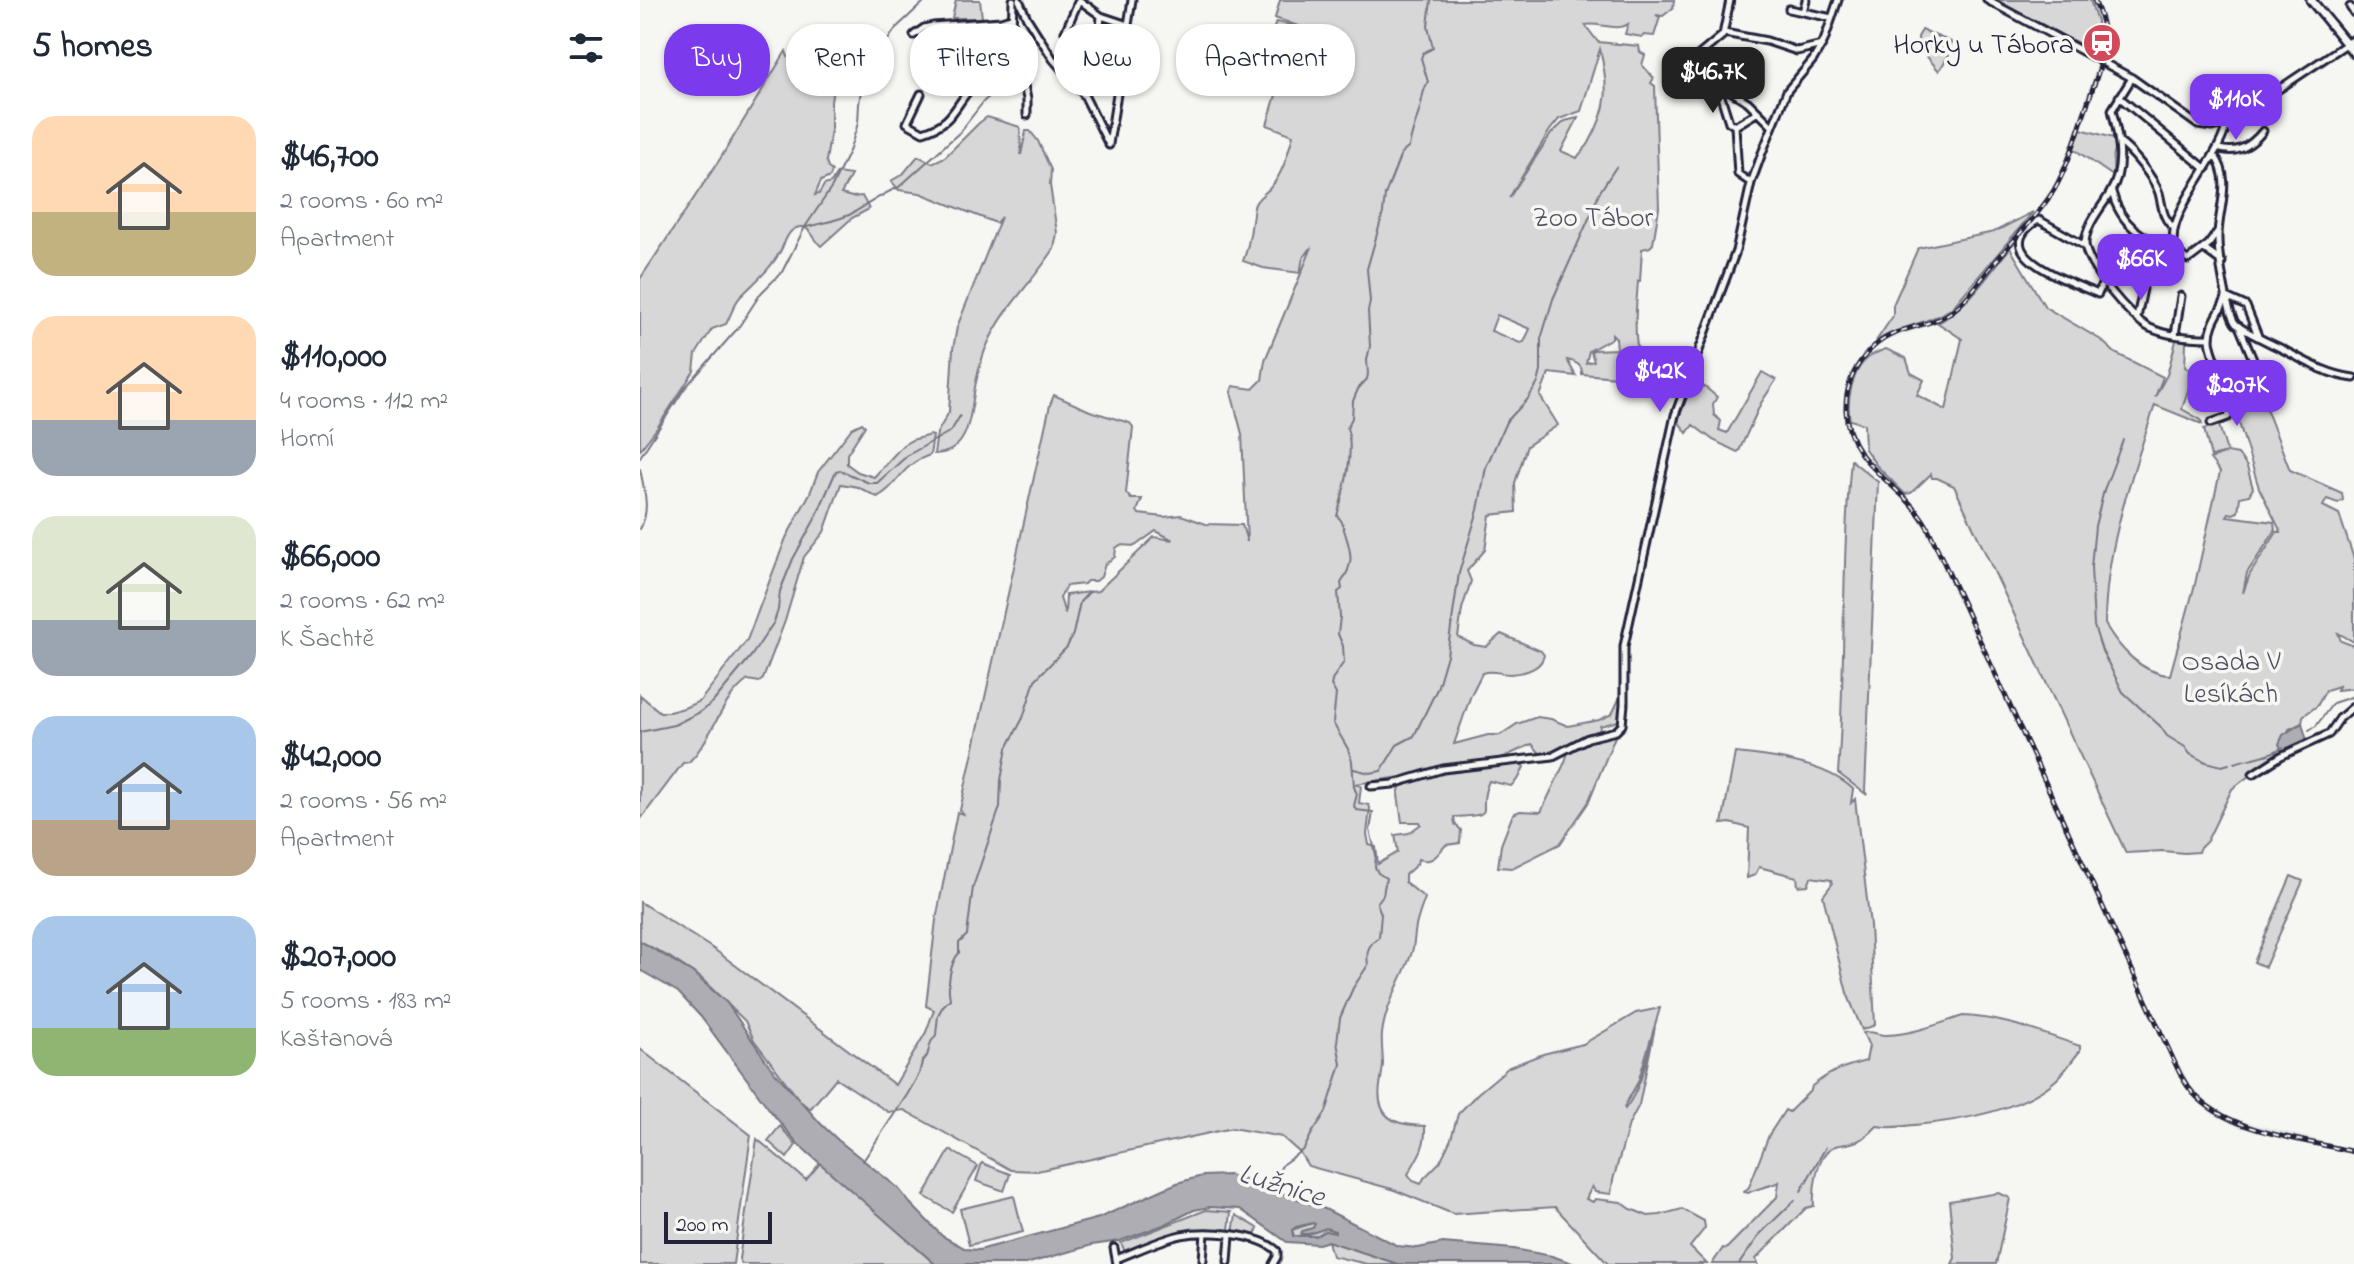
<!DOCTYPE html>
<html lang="en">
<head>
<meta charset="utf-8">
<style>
  body { margin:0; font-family:"Indie Flower",sans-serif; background:#f2f2f3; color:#1f2937; height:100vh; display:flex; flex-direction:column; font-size:30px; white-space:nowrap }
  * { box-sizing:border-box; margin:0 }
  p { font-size:26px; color:#747a83 }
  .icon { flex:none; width:44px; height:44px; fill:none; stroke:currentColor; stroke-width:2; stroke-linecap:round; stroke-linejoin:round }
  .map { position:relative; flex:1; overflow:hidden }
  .side { display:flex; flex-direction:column; background:#fff; width:640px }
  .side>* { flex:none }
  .banner { position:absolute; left:24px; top:24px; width:760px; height:72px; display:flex; gap:16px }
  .scale { position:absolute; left:24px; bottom:20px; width:108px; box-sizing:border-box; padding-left:8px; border:4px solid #22223b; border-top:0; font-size:22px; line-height:28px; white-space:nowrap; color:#22223b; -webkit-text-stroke:6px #f6f6f2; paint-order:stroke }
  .price { position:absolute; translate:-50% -68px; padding:0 18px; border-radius:16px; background:#7c3aed; color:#fff; font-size:26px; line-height:52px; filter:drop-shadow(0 2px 4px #0008) }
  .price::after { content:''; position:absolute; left:50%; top:48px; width:24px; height:18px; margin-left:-12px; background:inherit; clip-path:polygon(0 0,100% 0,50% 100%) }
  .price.on { background:#222; color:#fff }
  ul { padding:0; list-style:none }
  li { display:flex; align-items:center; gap:24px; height:200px; padding:0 32px }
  li span { display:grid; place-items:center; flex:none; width:224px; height:160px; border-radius:24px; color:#555 }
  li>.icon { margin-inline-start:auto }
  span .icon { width:96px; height:96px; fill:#fffc; stroke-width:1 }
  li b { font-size:34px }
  h2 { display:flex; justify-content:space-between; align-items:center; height:96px; padding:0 32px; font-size:34px }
  .tag { padding:0 28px; border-radius:32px; background:#fff; box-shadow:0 2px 6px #0004; font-size:28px; line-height:72px }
  .tag.on { background:#7c3aed; color:#fff }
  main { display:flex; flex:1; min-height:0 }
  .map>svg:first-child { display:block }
  .built { fill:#e6e6e4 }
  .green { fill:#d7d7d7; stroke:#7c7c89; stroke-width:2; fill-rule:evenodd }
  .water { fill:#adadb3; stroke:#757583; stroke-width:2; fill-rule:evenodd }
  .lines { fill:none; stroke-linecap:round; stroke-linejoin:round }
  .stream { stroke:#757583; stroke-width:2 }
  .minor-casing { stroke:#22223b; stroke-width:11 }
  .major-casing { stroke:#22223b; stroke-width:13 }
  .minor { stroke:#f6f6f2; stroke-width:5 }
  .major { stroke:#f6f6f2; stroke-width:7 }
  .rail-casing { stroke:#22223b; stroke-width:5 }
  .rail { stroke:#f6f6f2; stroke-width:2; stroke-dasharray:6; stroke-linecap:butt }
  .labels { text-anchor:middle; stroke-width:7; stroke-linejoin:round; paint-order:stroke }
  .poi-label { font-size:28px; fill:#22223b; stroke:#f6f6f2; text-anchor:end }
  .park-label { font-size:28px; fill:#4f4f62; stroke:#f6f6f2 }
  .water-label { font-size:30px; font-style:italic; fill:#535365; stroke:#f6f6f2 }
</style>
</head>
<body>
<main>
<section class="side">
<h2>5 homes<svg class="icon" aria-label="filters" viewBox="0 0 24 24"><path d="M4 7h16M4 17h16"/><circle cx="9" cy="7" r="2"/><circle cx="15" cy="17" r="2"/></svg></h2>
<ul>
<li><span style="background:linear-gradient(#ffd9b3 60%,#c2b280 0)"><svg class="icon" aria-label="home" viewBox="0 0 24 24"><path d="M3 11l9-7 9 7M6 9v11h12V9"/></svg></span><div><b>$46,700</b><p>2 rooms · 60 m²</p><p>Apartment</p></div></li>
<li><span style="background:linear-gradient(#ffd9b3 65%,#9aa5b1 0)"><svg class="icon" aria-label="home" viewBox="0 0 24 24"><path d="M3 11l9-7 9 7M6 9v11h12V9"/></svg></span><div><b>$110,000</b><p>4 rooms · 112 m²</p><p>Horní</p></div></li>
<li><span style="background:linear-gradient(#dfe7d0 65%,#9aa5b1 0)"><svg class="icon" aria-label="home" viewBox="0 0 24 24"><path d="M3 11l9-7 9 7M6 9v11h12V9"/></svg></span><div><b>$66,000</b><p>2 rooms · 62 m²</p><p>K Šachtě</p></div></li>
<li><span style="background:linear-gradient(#a9c7e8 65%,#b9a48a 0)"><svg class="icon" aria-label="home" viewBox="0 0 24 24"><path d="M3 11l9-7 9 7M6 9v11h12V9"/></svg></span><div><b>$42,000</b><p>2 rooms · 56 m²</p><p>Apartment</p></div></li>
<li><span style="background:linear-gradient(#a9c7e8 70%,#8fb573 0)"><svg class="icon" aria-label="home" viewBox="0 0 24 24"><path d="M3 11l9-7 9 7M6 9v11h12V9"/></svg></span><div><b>$207,000</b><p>5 rooms · 183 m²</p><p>Kaštanová</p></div></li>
</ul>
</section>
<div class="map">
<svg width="1714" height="1264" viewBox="0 0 1714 1264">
  <rect width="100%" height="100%" fill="#f6f6f2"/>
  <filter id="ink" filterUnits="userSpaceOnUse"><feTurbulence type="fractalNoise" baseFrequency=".0125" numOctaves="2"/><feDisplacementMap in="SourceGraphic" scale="16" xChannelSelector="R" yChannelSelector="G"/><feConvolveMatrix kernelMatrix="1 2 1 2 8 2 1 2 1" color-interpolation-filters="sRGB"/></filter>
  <g filter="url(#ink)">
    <!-- built -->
    <path class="built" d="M1451,0H1457L1465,19L1467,37L1466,55L1433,154L1420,185L1403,211L1316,312L1289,326L1247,340L1230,354L1220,367L1211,388L1208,412L1211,428L1225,457L1276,506L1289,525L1531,1049L1551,1086L1567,1103L1593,1119L1714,1149V1155L1600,1128L1571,1113L1547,1089L1526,1051L1284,528L1272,509L1221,460L1211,444L1206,429L1203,412L1206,387L1215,364L1226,350L1245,335L1288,321L1338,278L1398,207L1415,183L1428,152L1460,54L1461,29Z"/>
    <!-- green -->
    <path class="green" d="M316,0H340L342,18H312Z
      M640,0H1034L1033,8L1023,16L1016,15L1020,17L1014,36L1004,35L1002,37L985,34L988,24C976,32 959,22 945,25L958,42L999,46L1000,52L1005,55L1002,65L1014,78L1011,83L1015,86L1019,208L1013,244L1010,247L1002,249L1000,281H998C996,312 989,356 1013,380L942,374C943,365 934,361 927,360L936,376L909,373L900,396L918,425L887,446L875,483L876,512L850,515L845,550L827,571L831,581L822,609L818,637L834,645L846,647L861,634L901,651L904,655C901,669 884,673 870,674C859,674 853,669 842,673L831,695L814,744L848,735H860L877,724L897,717L911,719L928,726L959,720L972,714L982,693V720L960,726L959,734L903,757L892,744L853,762L818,769L880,763L884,767L879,778L871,786L849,781C834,813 862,815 814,817L815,824L821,830L820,843L806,845C797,854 794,864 778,859L777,864L765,875V882L785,898C782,906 779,914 777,922C774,932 775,942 772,952C763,979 745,1005 742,1034C741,1044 743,1055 743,1065C742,1078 736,1095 742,1108C749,1125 770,1125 785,1126C786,1147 778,1157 768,1174L773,1181L781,1184L784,1178L800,1162L811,1139L818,1114L837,1094L869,1067L903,1054L943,1044L996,1013L1020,1008L998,1082L984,1107L985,1109C1003,1086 1007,1055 1015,1027L999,1105L989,1124L973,1180L971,1194L955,1192L952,1186L946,1199L953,1202L955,1199L981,1202L991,1209L1008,1216L1020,1215L1042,1209L1064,1221L1065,1228L1050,1247L1067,1264H968L915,1207L813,1214L752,1189L668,1166L660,1153L642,1137L592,1128L397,1171L371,1170L264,1110L248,1112L196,1078L171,1108H169L161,1102L114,1040L105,1021L61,978L31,958L0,941V902L75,950L255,1085L286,1032L294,1010L286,1006L296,920L317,812L323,814L320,810L410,405L414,395L450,411L490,423L493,427L486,493L491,499H502L497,511L499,514L524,517L541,515L566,524L602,525L607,542L602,434L591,392L593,386L613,389L622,380L625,360L672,247L663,258L660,273L623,268L603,261C611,241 611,225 614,207C615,199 625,194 630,188C643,174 648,153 653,135L627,125L641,78L619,72L626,42L629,41L636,22L667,29L635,18ZM960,49C969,88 969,107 949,143C945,150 941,151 937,158L921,151L938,118L925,121L911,134L869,198L910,130L919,119L941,111ZM857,315L890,329L884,342L880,343L851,331ZM972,334L976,338L977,349L953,350L951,352L954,361L946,363L949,351L972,338ZM516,531L533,540L514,537L458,591L426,595L425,614L420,598L426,586L444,584L447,581H456L461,577L465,564L475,557L476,548L480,545L495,546ZM787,773L761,783L758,795L762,822H780L781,824L769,833L755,835L758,852L738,864L736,847L729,845L727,834L730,808L729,805L719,803L721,786L715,784Z
      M1355,0H1450L1457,21V51L1455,52Z
      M1282,30L1311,42L1310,53L1299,71L1278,46V37Z
      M146,51L148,57L195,80L191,101V130L186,161L188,168L192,171L190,177L181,181L175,195L179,194L184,185L191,183L197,173L211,175L201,194L212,197L222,196L229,209L212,218L181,246C175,241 169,225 160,227C148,229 146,240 141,250C131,269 115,282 101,296C94,303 91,315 86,324L72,329L56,354L54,371L17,428L0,450V279L80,159Z
      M347,117L380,127L381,155L386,131H390L398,141L411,170L410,185L417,233L414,249C394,280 365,307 349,341C343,353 339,368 336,382C330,409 332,454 294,454L297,433L309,412L313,349L317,327L361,217L356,223L280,193L259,190L251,181L263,174L278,156L292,163L305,157L339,123Z
      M1441,129L1477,139L1478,151L1474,153C1472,160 1474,168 1473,176L1434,149Z
      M1393,212L1312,308C1289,324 1260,325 1236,341L1253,316V305L1278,248L1354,232Z
      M1370,248L1405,307L1461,340L1475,353L1523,377L1515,397L1527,375L1537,337L1544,338L1546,343L1545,367L1551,370L1553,375L1542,409L1561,420L1562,424L1515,405C1492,475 1465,550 1465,624C1479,648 1502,674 1530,675L1555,584L1580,472L1570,459L1587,453L1571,457L1564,429L1579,425L1587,452L1598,454L1607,467L1613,488L1609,495L1600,497L1598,512L1593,514L1589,513L1587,516L1634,522L1635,531L1607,573L1603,593L1610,574L1637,532H1641L1619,488L1596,413L1624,403L1650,470L1702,493L1703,500L1698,503L1687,499L1683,506L1699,514L1714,559V642L1698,633L1701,641L1714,646V688L1697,690L1699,686L1686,690L1677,706L1663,716L1662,723L1649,729L1643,753L1632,758L1592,789L1567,841L1559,849L1558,852L1544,853L1523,851L1486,853L1314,486L1297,478H1292L1291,474L1271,493L1265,494L1237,466L1225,449L1224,424L1210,420C1206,401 1212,370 1228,358C1233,354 1240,351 1246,349L1266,358L1271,373L1284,380L1277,395L1306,410L1322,339L1298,323C1329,306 1348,275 1370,248Z
      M1122,372L1136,380L1121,403L1099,451L1097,452L1073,440L1053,425L1047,433L1038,421L1053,382L1065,387L1077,397L1073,404L1074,415L1081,421L1079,430L1087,433Z
      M222,423L225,426L207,454V464L218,472L234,477L263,445L272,440L290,435L293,436L290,455C260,465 258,487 237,497L218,487L201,484L184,532L164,557L145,621L123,679L119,682L108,680C80,700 73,738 49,762L43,763L0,820V695L20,712H29L44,708L60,701L107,640L146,538L170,493L178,472L212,428Z
      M1211,460L1238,482L1225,791L1227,795L1198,773C1206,668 1201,564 1211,460Z
      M976,734L948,803L920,844L872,868L858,867L861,845L873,814L880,811L901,812L925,762L928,752L946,741Z
      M1095,753C1131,756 1186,763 1213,789L1211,803L1215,799L1230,925L1235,1025L1222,1030L1207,993L1183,896L1192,884L1191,880L1171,877L1168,885L1158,886L1157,877L1119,867L1115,875L1107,878L1109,828L1090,823L1082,824Z
      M1651,876L1663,881L1625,967L1614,962Z
      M1323,1016C1363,1017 1403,1034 1440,1046V1051C1432,1060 1425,1072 1416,1080C1381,1111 1319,1121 1274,1125C1262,1126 1249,1129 1237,1126C1230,1134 1222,1141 1211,1143C1205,1145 1198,1144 1193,1147C1176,1157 1173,1189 1174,1206L1166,1208L1116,1259L1118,1264H1072L1083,1248L1086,1249L1137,1197L1139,1182C1128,1187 1118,1188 1108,1193L1104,1192L1109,1187L1129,1135L1145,1110L1149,1112L1171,1090L1172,1086C1191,1071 1203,1067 1226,1061L1229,1046L1223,1033C1233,1030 1239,1036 1247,1035C1273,1034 1298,1024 1323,1016Z
      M0,1049L111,1135L93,1264H0Z
      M140,1126L156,1145L147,1158L128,1141Z
      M117,1139L166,1180L181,1162L295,1264H102L99,1259Z
      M310,1150L338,1166L312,1212L284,1196Z
      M342,1163L370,1174L364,1191L336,1181Z
      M1359,1193L1370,1198L1356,1264H1312L1315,1258L1309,1201Z
      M374,1196L383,1232L329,1245L320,1209Z
      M566,1210L591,1212L589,1230L544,1232L485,1252L481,1243Z
      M596,1215L618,1228L614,1237L593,1233Z
      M673,1223L675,1224L673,1228L666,1230L669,1234L686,1228L695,1231V1233L685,1231L676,1236H654L652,1230Z
      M688,1241L758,1264H767H727L692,1256Z"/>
    <!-- water -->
    <path class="water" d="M1662,723L1667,741L1643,753L1639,744L1643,735Z
      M0,941L52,972L87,1003L131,1068L181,1124L198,1140L258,1188L270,1203L302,1236L326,1249L339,1250L459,1218L537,1183L562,1176L588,1175L604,1179L685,1209L758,1246L778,1248L803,1243L874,1249L912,1256L935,1264H758L688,1241L679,1244L647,1242L600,1209L570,1207L554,1210L526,1224L480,1241L452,1245L386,1264H295L158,1144L132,1113L61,1017L38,992L0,970ZM673,1223L675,1224L673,1228L662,1231L661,1234H669L686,1228L695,1231V1233L685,1231L676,1236H653L652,1230L656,1227Z"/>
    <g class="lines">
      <!-- stream -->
      <path class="stream" d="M955,203L959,193L976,167
        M166,227C180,224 195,221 209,215C226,206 241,194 259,187L320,132L344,101L357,90
        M1483,440L1464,490L1455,526L1451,567L1454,626L1462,651L1483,692L1520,726L1527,736L1545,747L1550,754L1566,762L1582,766L1589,764
        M0,457L45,388L98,328L121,293L142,272L165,227L192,187L210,149L218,123L219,104L222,83L225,74L256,28L286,0
        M0,469C4,490 11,509 0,529
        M1669,730L1676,726L1693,703L1714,696
        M0,732L34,725L60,712L73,702L112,655L134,622L138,610L140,591L153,559L176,517L196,471L200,470L229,483H237L268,455L311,431L320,416
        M1595,763C1612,757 1628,757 1643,747
        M714,769L730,773L741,771L757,745L774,736L797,689L807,655L819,573L838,510L846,467L866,422L887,400L898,383L901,371V339L913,299L951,214
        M223,1161L267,1095L279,1074L282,1062L287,1056L291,1042L296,1035L298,1015L303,1006L310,999C307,984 310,963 319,953V943L327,935L333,887L360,807L361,780L367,748L383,718L395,680L427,647L433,634L440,602L450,591
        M624,1187L634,1179L643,1164L664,1149L672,1133L686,1112L701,1064L697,1042L700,1018L713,988L728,965C726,951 728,945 739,937L741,914L737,903L743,895L746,878L738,873L735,867L736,855L730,830L733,812L716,810L714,806L717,794L714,787L712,761L708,749L693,723L696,694L691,685L693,678L704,662L703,646L698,634L700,617L698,592L702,589L701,583C714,564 712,554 705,533C702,525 704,522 697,516C704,490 715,453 707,428L712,418L713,401L718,389L727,379L728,374L727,360L730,346L728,311L730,301L727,269L743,213L745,195L761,154L769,147C772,131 776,123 780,108C783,98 782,91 788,82L781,58L783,53L793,48L788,26L791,0
        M1161,1191L1186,1147
        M1099,1264L1121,1233L1155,1200"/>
      <defs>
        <path id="minor" d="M373,0L372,31L387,99V115
          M379,0L387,18L413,59L444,95L469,145
          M439,0L461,16L488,25
          M1090,0L1083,35L1059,55L1078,87L1089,122L1095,126L1098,174L1111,183
          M1347,0L1492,78L1558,125L1572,127L1588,123L1714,39
          M1710,7L1714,13
          M1149,9L1192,18
          M1163,12L1166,0
          M461,16L458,50L482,62
          M425,32L439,0
          M1084,33L1127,41L1157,51L1182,45
          M274,35L284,28L293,26L361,21L371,18
          M1492,78L1472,110C1479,138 1486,167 1470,193C1461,209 1447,223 1445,242C1444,264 1491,319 1510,328C1528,336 1551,338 1570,338
          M1076,82L1108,102L1132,126
          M281,94L267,123L283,132C314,123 314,106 332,87L384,86
          M1479,97L1566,169
          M1095,126L1118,112
          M1479,142C1492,151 1514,178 1519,193C1523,208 1522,218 1534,228
          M469,144L492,0
          M1577,148C1596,155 1610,147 1623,131
          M1574,155C1594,180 1577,211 1578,239C1578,254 1587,314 1596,324C1605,332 1628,342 1640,348C1663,360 1687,375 1714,378
          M1472,192C1480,224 1503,240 1534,249
          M1578,231L1569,244L1548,260C1500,238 1584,158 1586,124
          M1445,246L1399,220C1392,223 1389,226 1384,232C1363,261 1439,285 1458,294L1464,280
          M1564,249L1582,262
          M1586,297L1606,306L1618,336
          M1497,318L1503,289
          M1535,335L1541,296
          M1589,394L1619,383L1621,379L1599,326
          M1571,423L1588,417C1600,393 1571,364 1570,339C1570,323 1581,311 1586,298
          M1613,774L1641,756L1689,734L1700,718L1714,706
          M731,786L753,784L803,769L913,756L948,738L976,731L982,725L984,704V646L1035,415L1096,251L1111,183L1122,153L1147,91L1173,60L1184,41L1198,0
          M474,1248L477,1264
          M476,1259C497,1251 519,1240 541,1235C565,1230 619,1233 637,1251V1257L633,1264
          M563,1260L565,1233
          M588,1262L590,1235"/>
        <path id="major" d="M1671,0L1714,53"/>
      </defs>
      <!-- minor casing -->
      <use href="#minor" class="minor-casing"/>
      <!-- major casing -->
      <use href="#major" class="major-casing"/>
      <!-- minor -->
      <use href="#minor" class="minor"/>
      <!-- major -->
      <use href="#major" class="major"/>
      <defs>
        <path id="rail" d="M1454,0C1461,15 1465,30 1464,47C1462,67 1453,86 1447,105C1437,134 1429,164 1414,190C1398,216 1375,238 1356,261C1343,276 1332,294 1317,307C1301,322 1281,324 1261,331C1228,342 1205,374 1206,410C1207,466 1263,483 1287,526L1529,1050C1536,1065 1542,1081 1553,1093C1589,1133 1663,1139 1714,1152"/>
      </defs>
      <!-- rail casing -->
      <use href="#rail" class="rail-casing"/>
      <!-- rail -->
      <use href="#rail" class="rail"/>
    </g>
  </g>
  <!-- icons -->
  <defs>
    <symbol id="station-disc" viewBox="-11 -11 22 22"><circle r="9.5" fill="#d1495b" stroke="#f6f6f2"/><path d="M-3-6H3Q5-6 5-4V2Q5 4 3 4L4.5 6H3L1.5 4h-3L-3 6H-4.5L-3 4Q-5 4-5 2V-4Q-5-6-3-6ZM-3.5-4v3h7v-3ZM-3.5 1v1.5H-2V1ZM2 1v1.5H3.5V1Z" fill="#fff"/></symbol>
  </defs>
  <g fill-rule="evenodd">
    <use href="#station-disc" x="1440" y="21" width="44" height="44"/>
  </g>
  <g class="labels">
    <!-- poi labels -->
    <g class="poi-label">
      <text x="1434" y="53">Horky u Tábora</text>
    </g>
    <!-- park labels -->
    <g class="park-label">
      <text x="953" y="226">Zoo Tábor</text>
      <text x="1591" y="670">Osada V<tspan x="1591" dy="32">Lesíkách</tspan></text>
    </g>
    <!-- water labels -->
    <g class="water-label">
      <text transform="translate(642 1184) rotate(17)" y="10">Lužnice</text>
    </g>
  </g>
</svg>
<div class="scale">200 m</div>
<b class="price on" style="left:1073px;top:115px">$46.7K</b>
<b class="price" style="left:1596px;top:142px">$110K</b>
<b class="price" style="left:1501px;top:302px">$66K</b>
<b class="price" style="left:1020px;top:414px">$42K</b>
<b class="price" style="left:1597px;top:428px">$207K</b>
<div class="banner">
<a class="tag on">Buy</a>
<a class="tag">Rent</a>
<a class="tag">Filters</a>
<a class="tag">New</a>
<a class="tag">Apartment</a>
</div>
</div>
</main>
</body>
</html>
